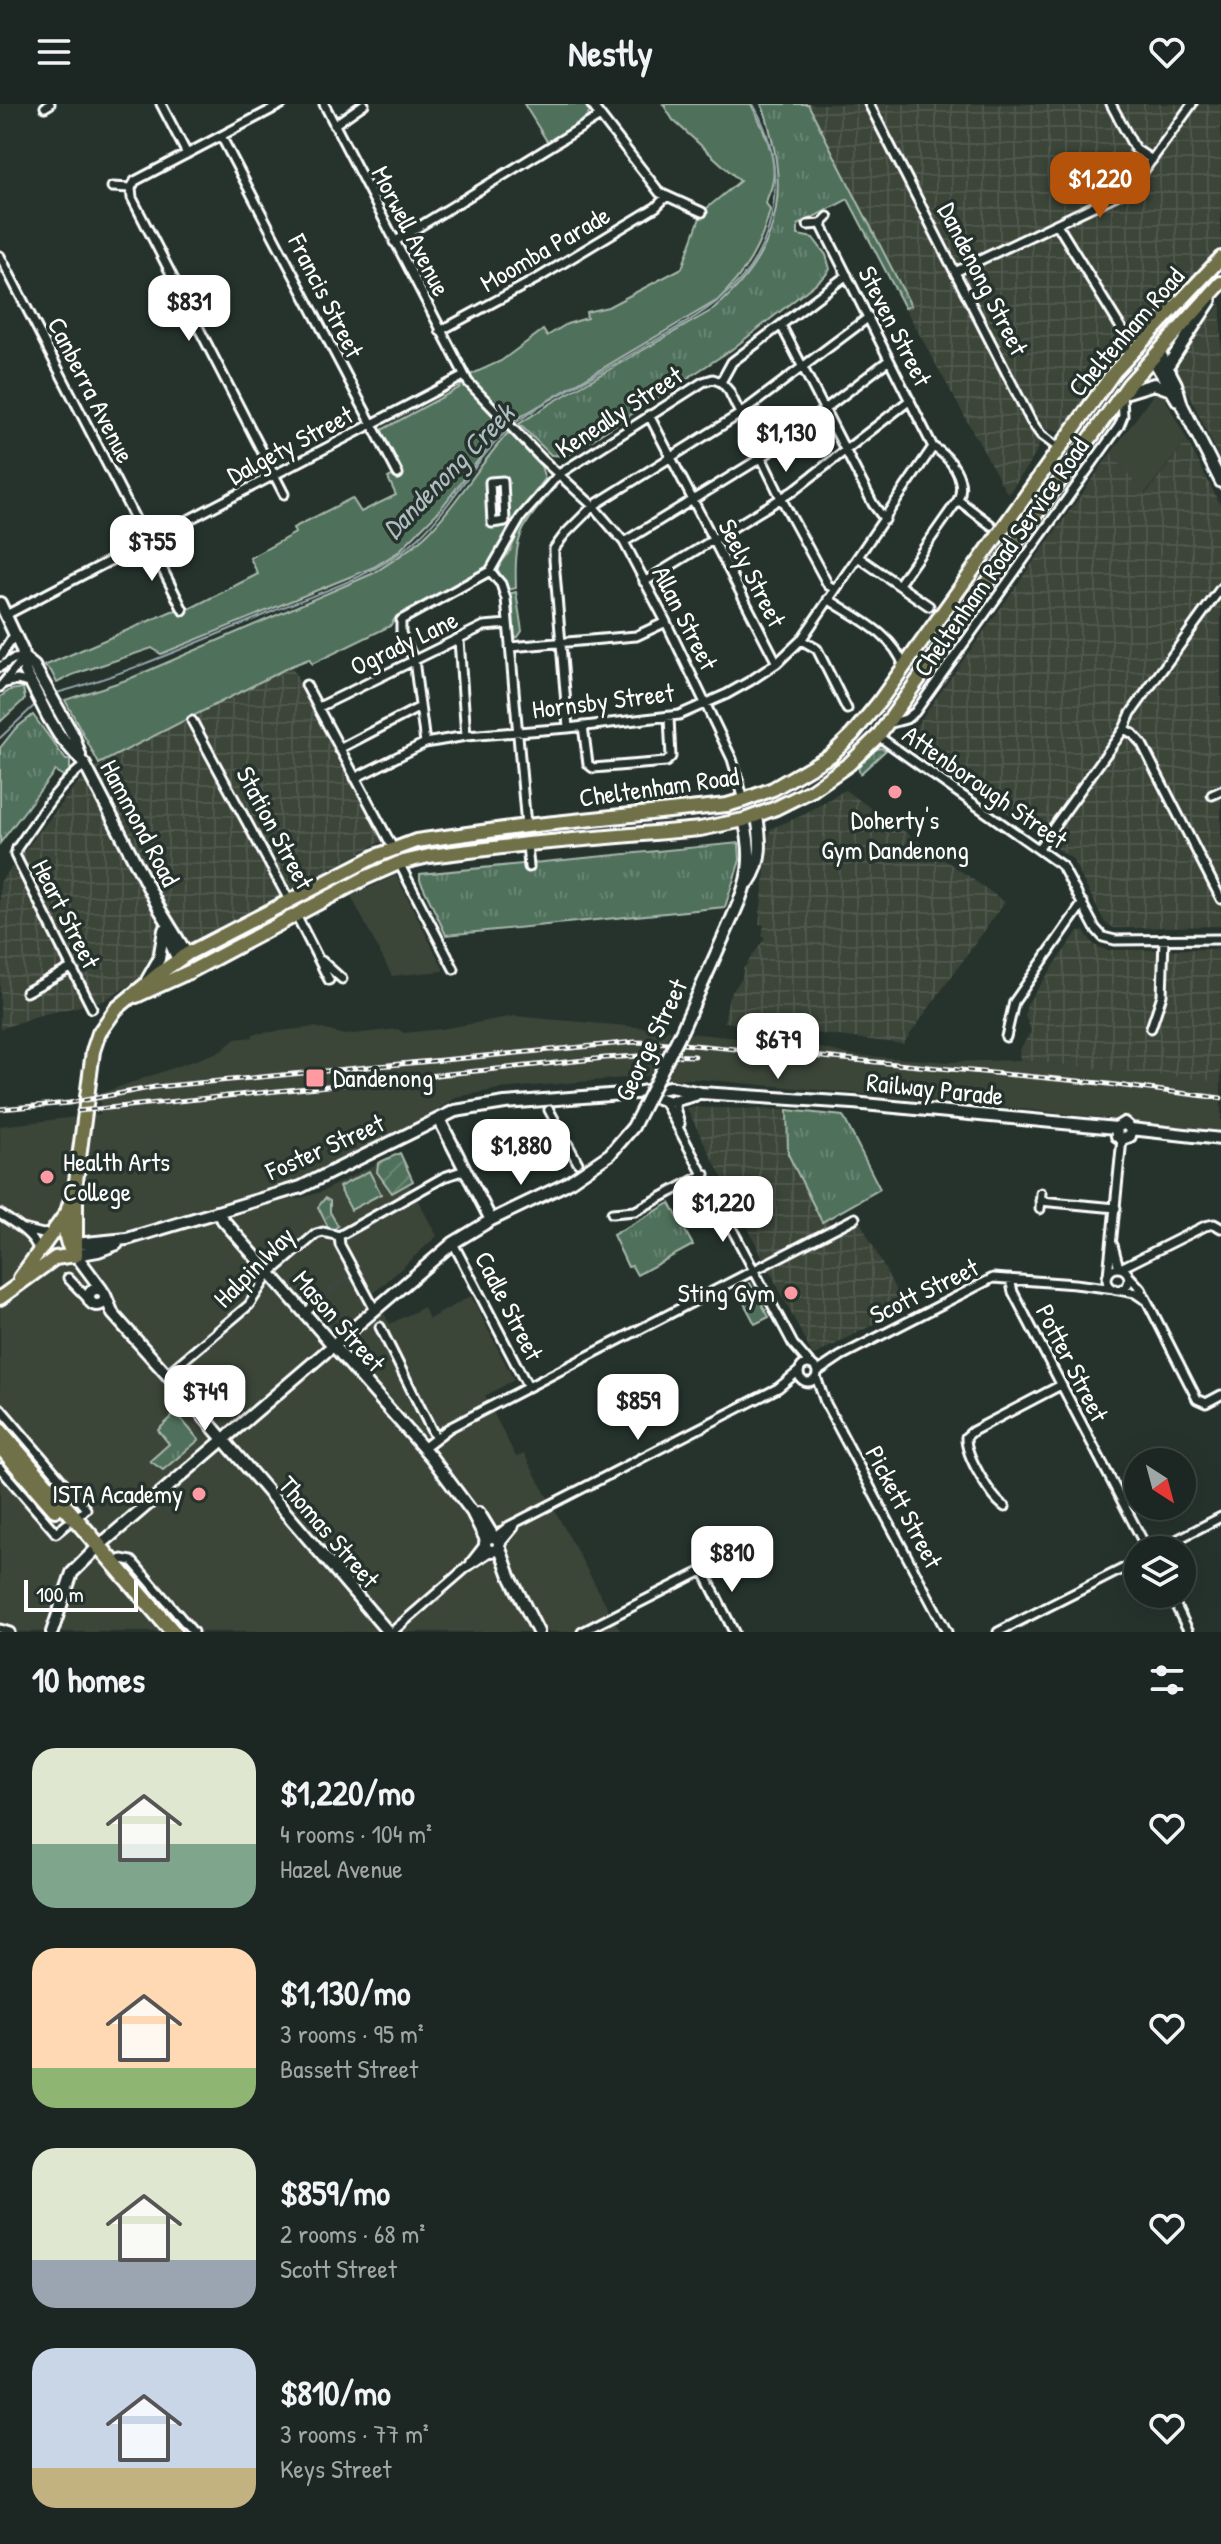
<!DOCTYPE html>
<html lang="en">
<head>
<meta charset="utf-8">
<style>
  body { margin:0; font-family:"Patrick Hand",sans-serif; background:#29322f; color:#f1f3f6; height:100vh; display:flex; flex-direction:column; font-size:30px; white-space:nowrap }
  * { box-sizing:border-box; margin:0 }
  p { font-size:26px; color:#a0a5a5 }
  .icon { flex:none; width:44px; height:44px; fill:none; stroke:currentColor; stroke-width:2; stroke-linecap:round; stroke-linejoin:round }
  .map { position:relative; height:1528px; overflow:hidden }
  .panel { display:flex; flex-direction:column; background:#1c2622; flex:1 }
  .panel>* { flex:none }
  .needle { width:52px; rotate:144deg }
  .controls { position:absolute; left:1124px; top:1344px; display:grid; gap:16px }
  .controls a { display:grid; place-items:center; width:72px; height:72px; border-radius:50%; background:#1c2622; box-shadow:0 8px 32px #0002,0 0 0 2px #3a4340; font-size:40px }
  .scale { position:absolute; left:24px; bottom:20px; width:114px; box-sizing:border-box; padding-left:8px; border:4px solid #fff; border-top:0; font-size:22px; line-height:28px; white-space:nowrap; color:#fff; -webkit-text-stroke:6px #26332d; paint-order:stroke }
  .price { position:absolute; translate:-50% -68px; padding:0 18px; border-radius:16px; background:#fff; color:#222; font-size:26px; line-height:52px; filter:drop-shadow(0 2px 4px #0008) }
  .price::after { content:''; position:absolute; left:50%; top:48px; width:24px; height:18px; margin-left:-12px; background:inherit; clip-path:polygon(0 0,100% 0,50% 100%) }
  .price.selected { background:#b45309; color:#fff }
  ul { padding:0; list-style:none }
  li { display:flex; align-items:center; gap:24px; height:200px; padding:0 32px }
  li span { display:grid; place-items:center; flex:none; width:224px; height:160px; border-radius:24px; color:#555 }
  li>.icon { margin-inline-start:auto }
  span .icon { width:96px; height:96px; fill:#fffc; stroke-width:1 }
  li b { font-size:34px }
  h2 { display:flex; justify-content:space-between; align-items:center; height:96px; padding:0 32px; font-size:34px }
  header { display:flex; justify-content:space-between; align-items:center; height:104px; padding:0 32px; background:#1c2622; font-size:36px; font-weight:800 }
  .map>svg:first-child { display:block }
  .built { fill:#3b4439 }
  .industrial { fill:url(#industrial-grid) }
  .grass { fill:url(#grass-tufts); stroke:#a8b8ad; stroke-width:2 }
  .park { fill:#50715b; stroke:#a8b8ad; stroke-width:2 }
  .garden { fill:url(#garden-furrows); stroke:#a8b8ad; stroke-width:2 }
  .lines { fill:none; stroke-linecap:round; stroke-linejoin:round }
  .stream { stroke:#95a7ac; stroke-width:2 }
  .street-tunnel { stroke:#3c4742; stroke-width:7; stroke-dasharray:7 3.5; stroke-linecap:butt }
  .street-casing { stroke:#fff; stroke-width:13 }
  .secondary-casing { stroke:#fff; stroke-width:16 }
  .primary-casing { stroke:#fff; stroke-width:18 }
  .highway-casing { stroke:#fff; stroke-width:20 }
  .street { stroke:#26332d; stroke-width:7 }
  .secondary { stroke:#26332d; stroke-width:10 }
  .primary { stroke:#6f714a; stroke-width:12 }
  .highway { stroke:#6f714a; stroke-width:14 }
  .rail-casing { stroke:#fff; stroke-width:5 }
  .rail { stroke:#26332d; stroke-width:2; stroke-dasharray:6; stroke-linecap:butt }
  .secondary-bridge-casing { stroke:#fff; stroke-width:16; stroke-linecap:butt }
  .secondary-bridge { stroke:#26332d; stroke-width:10 }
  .poi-dot { fill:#ff9aa2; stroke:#26332d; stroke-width:3 }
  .labels { text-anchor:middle; stroke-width:7; stroke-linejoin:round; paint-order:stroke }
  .street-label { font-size:26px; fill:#fff; stroke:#26332d }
  .poi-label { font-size:26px; fill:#fff; stroke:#26332d; text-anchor:start }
  .water-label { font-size:28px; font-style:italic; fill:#afbdc1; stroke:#26332d }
</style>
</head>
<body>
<header><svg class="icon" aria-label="menu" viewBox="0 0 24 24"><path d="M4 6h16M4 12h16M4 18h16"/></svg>Nestly<svg class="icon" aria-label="heart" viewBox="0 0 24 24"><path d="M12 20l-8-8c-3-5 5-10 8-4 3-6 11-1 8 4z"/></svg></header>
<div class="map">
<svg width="1221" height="1528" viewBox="0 0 1221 1528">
  <defs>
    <pattern id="industrial-grid" width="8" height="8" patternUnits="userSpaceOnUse" patternTransform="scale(2)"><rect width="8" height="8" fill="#3b4439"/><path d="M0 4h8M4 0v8" fill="none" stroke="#4f574d"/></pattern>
    <pattern id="grass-tufts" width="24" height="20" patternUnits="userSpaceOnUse" patternTransform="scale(2)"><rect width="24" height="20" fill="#50715b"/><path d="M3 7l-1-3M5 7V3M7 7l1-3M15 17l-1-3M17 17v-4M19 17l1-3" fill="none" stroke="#6a8674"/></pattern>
    <pattern id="garden-furrows" width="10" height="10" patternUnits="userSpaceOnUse" patternTransform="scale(2)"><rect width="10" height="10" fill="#50715b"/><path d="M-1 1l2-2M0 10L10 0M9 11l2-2" fill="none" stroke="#6a8674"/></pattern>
  </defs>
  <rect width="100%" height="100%" fill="#26332d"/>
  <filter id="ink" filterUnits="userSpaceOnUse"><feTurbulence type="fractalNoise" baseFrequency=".0125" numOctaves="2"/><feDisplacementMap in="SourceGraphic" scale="16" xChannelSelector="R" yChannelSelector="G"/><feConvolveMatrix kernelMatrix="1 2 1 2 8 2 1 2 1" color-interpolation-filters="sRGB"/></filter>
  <g filter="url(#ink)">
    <!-- built -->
    <path class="built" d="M1155,288L1163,290L1187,336L1144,391L1111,349Z
      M396,771L443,864V867L392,872L351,792Z
      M514,912L671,926L649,972L499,985L457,993L412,1023H406L293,1080L297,1095L321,1088L399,1048L412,1074L408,1078L437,1132L373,1190L390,1220L424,1203L429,1215L471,1192L514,1276L485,1292L516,1353L524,1350L621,1528H0V1022L101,1010L99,990L221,947L235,935L253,933V930L315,923L344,931L398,925L404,929L441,925Z
      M689,929L808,941L851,951L949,958L1020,956L1221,976V1027L1012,1004L698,975H667Z"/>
    <!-- industrial -->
    <path class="industrial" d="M808,0H1221V144L1136,231L1060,328L1045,325L1035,351L1009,389L1005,386L905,204L911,201Z
      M1221,199V358L1176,263V258Z
      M1187,336L1221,402V822L1114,824L1105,819L1072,755L910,640L909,632L1111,349L1145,391Z
      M291,562L382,737L146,865L132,880L103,897L40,911L0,925V778L76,681L99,660Z
      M845,686L1005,798L903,940L724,918L729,892L742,874L743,865L765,834L762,831L764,821L759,820L770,725L803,711Z
      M1078,827H1084L1094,841L1106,846L1221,845V978L1020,956L1019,947L1031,927L1025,911L1027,900Z
      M686,1003L787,1006L791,1050L835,1128L860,1117L905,1204L813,1252Z"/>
    <!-- grass -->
    <path class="grass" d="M761,0H808L911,202L905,204L848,95L798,121V131L813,134L826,151L830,165L825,172L731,246L567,352L551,351L519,320L553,298L714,205C768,159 789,106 772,35C769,24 767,10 761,0Z
      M23,584L25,595L0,618V593L10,586Z
      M33,611L66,656H70V665L65,673L55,667L0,739V644L15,625Z
      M881,644L886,646L860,670L858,662L874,646Z
      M739,739L740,756L725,803L446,831L420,776V770Z
      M787,1006L843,1012L880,1085L822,1118L788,1050Z
      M670,1099L693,1141L637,1171L632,1162L628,1163L613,1131Z
      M750,1179L769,1213L755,1220L737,1186Z
      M176,1309L199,1336L163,1366L150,1357L169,1340L158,1326Z"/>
    <!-- park -->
    <path class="park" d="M524,0H586L590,8L584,17L548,39Z
      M663,0H751C762,21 779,56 772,81C771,87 767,92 766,99L770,106C761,143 745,169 718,196L515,316L497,332L438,408L398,448L374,463L161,550L152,544L72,571L57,579L51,567L44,562L172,507L191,504L258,470L250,454L295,429L293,424L352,394L361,408L396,391L388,374L400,368L378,328L459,284L472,270L501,257L543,226L547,232L567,220L587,214L586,208L608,203L682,164L702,108L740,77L673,16Z
      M509,328L541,362L545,375L512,418L501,446L486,466L396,513L390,522L312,560L309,555L291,562L99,660L65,596L129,575L374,469C394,456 413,444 430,427C459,397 480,359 509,328Z
      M550,383L555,384C521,423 514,430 516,484L508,486L497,464L510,447L524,415Z
      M516,488L522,527L518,533L514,534L513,504L508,490Z
      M369,1067L381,1090L351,1106L339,1083Z"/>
    <!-- garden -->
    <path class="garden" d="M400,1049L413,1077L392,1089L377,1068L378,1059Z
      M325,1094L330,1097V1108L338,1122L333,1126L329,1125L318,1103Z"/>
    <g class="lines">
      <!-- stream -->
      <path class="stream" d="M514,320L540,302C576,281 612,262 647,241C711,205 766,176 774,95C777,61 770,29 753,0
        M53,590C127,570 198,538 269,509C317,489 371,474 411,440C450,408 471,359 509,325
        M0,634L37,599"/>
      <!-- street-tunnel -->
      <path class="street-tunnel" d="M313,1202L347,1173"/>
      <defs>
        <path id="street" d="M161,0L187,50
          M324,0L468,278L542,355L593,402L624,438L666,518L732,655L744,696
          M591,0L660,89L702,108
          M869,0L1031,317L1041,331L1060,345
          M1111,0L1135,45L1152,56
          M45,3L50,0
          M334,21L364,0
          M221,32L398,370
          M112,83L131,84L135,77L282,0
          M131,84L132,94L284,390
          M821,120L933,343
          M1057,120L1123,227L1127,240V252
          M808,121L821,120L828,113
          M394,138L600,12
          M0,152L147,438
          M955,168L1123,88L1135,79L1192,0
          M781,221L873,400L885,416
          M440,227L540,173L656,103L666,93
          M721,278L729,287L781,394L828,481L835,485
          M721,278L732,258L847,171
          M649,311L777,559
          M503,377L505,417L492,419L490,378Z
          M958,396L991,421
          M149,438L183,506
          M624,438L761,354L889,256
          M858,453L929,502
          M490,467L501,480L506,495L526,722
          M644,478L793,387L910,296
          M899,480L958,396C967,376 951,353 933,343
          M1221,484L1131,609L1124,625L1133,630L1142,640L1221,795
          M828,495C855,513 894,530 904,563
          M6,511L464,272
          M459,536L466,632
          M801,536L817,545L847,605
          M510,543L636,532L666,518
          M0,553L15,530
          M0,563L13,555L24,554
          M5,579L17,576L30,579
          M306,581L393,744
          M0,583L24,554
          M319,603L484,522L508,520
          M192,617L289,796
          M888,620L906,615L915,608L1119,322L1123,312L1122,292
          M583,622L588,660L593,664L666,658L671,653L669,614
          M568,624L554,456V445L565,430L593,402L740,310L869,213
          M878,632L1062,762L1095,824L1103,833L1115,836L1221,835
          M425,639L414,556L401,529V516L490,467L521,413L559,370L703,278L713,275L721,278
          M339,645L420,603
          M85,661C57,681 37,716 17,744L15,751L92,904
          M355,674L425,639L466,632L568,624L679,611L727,590L750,577L777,559L801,536L933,343
          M1212,691L1221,687
          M527,740L529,763
          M1038,745L1124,625
          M399,759L454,865
          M296,811L329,876
          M322,857L342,875
          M26,888L71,864
          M1151,924L1162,891L1164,835
          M1006,933L1014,898L1083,799
          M676,995L675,1004L680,1020
          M664,997L793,1240L810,1260
          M549,1006L578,1059
          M1040,1097L1116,1104
          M1040,1105L1041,1089
          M612,1109L635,1107L705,1070
          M0,1110C13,1119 34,1130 38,1146
          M23,1125L43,1130L53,1128
          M339,1132L340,1141L375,1206
          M453,1139L528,1283
          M1113,1141L1119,1164
          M1121,1164L1205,1122L1214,1120L1221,1124
          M1107 1175a11 11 0 1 1 22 0a11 11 0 1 1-22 0Z
          M1108,1171L1122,1035
          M1129,1172L1141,1185L1197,1295L1206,1299L1221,1291
          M68,1174L91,1198
          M1010,1175L1013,1188L1147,1445
          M1119,1186L1135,1189L1144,1195
          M304,1210L313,1202
          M380,1223L435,1333
          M799 1269a9 9 0 1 1 18 0a9 9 0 1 1-18 0Z
          M817,1268L841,1252L993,1174L1075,1180L1115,1185
          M167,1270L249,1201L269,1170L316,1130L323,1128L339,1132L444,1073L465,1066
          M816,1273L825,1298L947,1528
          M0,1304L86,1405L75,1415
          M423,1344L449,1324L855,1114
          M0,1364L56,1429L67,1420
          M1005,1403C991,1394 965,1351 966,1333L973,1327L1061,1281
          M495,1433L509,1422L778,1284L799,1267
          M500,1440L514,1423
          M1157,1446L1221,1413
          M471,1458L485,1440
          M115,1461L122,1455L132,1457L193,1528
          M703,1466L734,1528
          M1170,1490L1189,1528
          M0,1525L10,1528
          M392,1528L467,1463L491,1447
          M582,1528L763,1436
          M998,1528L1138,1457"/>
        <path id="secondary" d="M1159,247L1176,280L1182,301L1221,378
          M1152,254L1178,297
          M1167,263L1211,196
          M1121,290L1154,280L1168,285
          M0,499L22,546L25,567L48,613L59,631L85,661L160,806L187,850
          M24,554L34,562L74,633L80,651
          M749,778C763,757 761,736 757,712
          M733,812C749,777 754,754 744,716
          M165,828L178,856
          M147,876L159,855L164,826
          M646,990L669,998L695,991
          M439,1015L491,1116
          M1116,1024L1124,1019L1131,1025L1221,1035
          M1116,1024L1117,1032L1122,1035L1130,1032L1131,1025
          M216,1108L431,1353L472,1408L486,1436
          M75,1140L127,1135L301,1083L455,1007L505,999L635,989L670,983L701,989L853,999L1116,1024
          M89 1193a8 8 0 1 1 16 0a8 8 0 1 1-16 0Z
          M102,1186L76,1151L98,1147L117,1140
          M105,1191L113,1210L186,1292L388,1528
          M479,1409L493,1432
          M485 1440a7 7 0 1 1 14 0a7 7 0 1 1-14 0Z
          M499,1442L510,1472L538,1528
          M52,1528L72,1469L99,1442L453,1139L491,1116L566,1080"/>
        <path id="primary" d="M136,892L191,867L365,774L399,759L429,752L527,740L700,725L744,716L776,704L812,686L849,660L878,632L1129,280L1221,179
          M75,1152C58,1131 66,1107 75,1085L93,947L99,929L116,905L157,871L187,850L376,752L416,737L526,722L727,701L744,696L773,685L831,651L852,631L879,598L1114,268L1221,154
          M20,1174L65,1111
          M0,1194L55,1154L76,1151V1088"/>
        <path id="highway" d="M0,1327L173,1528
          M0,1342L55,1405"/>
      </defs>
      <!-- street casing -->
      <use href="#street" class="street-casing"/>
      <!-- secondary casing -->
      <use href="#secondary" class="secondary-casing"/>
      <!-- primary casing -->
      <use href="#primary" class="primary-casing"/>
      <!-- highway casing -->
      <use href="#highway" class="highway-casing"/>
      <!-- street -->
      <use href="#street" class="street"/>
      <!-- secondary -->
      <use href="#secondary" class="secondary"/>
      <!-- primary -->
      <use href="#primary" class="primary"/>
      <!-- highway -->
      <use href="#highway" class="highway"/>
      <defs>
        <path id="rail" d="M0,1005L69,999L155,983L635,938L672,939L1100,979L1221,994
          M78,1007L605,954L656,951L695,952"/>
      </defs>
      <!-- rail casing -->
      <use href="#rail" class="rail-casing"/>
      <!-- rail -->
      <use href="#rail" class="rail"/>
      <defs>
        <path id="secondary-bridge" d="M566,1080L610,1050L633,1023L682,926L733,812"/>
      </defs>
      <!-- secondary-bridge casing -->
      <use href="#secondary-bridge" class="secondary-bridge-casing"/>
      <!-- secondary-bridge -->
      <use href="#secondary-bridge" class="secondary-bridge"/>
    </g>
  </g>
  <!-- markers -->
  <g class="poi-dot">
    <circle cx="895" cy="688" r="8"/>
    <rect x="305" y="964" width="20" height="20" rx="4"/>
    <circle cx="47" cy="1073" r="8"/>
    <circle cx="791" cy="1189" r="8"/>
    <circle cx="199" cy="1390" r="8"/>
  </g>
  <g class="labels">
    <!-- street labels -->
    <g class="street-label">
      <text transform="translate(411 127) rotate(63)" y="9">Morwell Avenue</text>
      <text transform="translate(545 145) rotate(-30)" y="9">Moomba Parade</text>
      <text transform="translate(983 175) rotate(63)" y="9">Dandenong Street</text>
      <text transform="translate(326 192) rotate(63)" y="9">Francis Street</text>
      <text transform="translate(895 222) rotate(63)" y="9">Steven Street</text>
      <text transform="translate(1126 228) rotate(-49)" y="9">Cheltenham Road</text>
      <text transform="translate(91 286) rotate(63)" y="9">Canberra Avenue</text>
      <text transform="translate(619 308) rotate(-33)" y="9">Keneally Street</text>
      <text transform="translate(290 341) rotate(-28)" y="9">Dalgety Street</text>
      <text transform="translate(1001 453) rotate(-55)" y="9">Cheltenham Road Service Road</text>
      <text transform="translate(752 469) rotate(63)" y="9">Seely Street</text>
      <text transform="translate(685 514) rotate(63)" y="9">Allan Street</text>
      <text transform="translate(404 539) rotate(-26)" y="9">Ogrady Lane</text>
      <text transform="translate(603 597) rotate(-7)" y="9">Hornsby Street</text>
      <text transform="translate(659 683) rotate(-8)" y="9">Cheltenham Road</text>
      <text transform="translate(985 683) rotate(35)" y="9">Attenborough Street</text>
      <text transform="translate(140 719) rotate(62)" y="9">Hammond Road</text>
      <text transform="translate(275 724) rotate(62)" y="9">Station Street</text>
      <text transform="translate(66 810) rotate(63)" y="9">Heart Street</text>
      <text transform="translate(651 936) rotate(-64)" y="9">George Street</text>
      <text transform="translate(935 985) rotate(6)" y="9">Railway Parade</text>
      <text transform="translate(325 1043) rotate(-24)" y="9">Foster Street</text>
      <text transform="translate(254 1163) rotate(-45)" y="9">Halpin Way</text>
      <text transform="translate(924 1187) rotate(-26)" y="9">Scott Street</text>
      <text transform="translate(509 1202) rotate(63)" y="9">Cadle Street</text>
      <text transform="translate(339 1217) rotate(49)" y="9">Mason Street</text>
      <text transform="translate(1072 1259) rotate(63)" y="9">Potter Street</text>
      <text transform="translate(904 1403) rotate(62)" y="9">Pickett Street</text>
      <text transform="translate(329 1428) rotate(49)" y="9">Thomas Street</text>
    </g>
    <!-- poi labels -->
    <g class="poi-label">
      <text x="895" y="725" text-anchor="middle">Doherty's<tspan x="895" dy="30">Gym Dandenong</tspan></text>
      <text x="333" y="983">Dandenong</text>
      <text x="63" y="1067">Health Arts<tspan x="63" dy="30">College</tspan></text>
      <text x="775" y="1198" text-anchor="end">Sting Gym</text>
      <text x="183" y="1399" text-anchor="end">ISTA Academy</text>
    </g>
    <!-- water labels -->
    <g class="water-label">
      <text transform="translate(448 367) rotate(-46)" y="10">Dandenong Creek</text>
    </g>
  </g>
</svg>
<div class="controls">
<a><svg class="needle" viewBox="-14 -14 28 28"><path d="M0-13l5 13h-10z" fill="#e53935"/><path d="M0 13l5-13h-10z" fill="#a0a5a5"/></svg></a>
<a><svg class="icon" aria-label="layers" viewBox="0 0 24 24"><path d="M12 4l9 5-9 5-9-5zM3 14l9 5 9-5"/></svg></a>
</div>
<div class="scale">100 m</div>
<b class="price selected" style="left:1100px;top:116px">$1,220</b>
<b class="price" style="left:189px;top:239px">$831</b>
<b class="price" style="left:786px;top:370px">$1,130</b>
<b class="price" style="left:152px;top:479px">$755</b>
<b class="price" style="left:778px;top:977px">$679</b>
<b class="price" style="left:521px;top:1083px">$1,880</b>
<b class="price" style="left:723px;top:1140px">$1,220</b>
<b class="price" style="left:205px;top:1329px">$749</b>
<b class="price" style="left:638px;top:1338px">$859</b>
<b class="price" style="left:732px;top:1490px">$810</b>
</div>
<section class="panel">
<h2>10 homes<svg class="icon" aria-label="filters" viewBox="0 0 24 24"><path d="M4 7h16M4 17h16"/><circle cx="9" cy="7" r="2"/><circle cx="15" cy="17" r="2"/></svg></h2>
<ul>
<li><span style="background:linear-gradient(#dfe7d0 60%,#7fa58c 0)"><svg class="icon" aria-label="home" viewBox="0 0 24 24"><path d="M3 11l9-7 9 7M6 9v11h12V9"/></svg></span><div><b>$1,220/mo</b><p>4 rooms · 104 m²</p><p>Hazel Avenue</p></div><svg class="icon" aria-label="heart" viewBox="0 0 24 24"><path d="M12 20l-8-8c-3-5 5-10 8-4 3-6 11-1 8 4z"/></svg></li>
<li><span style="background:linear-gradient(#ffd9b3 75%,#8fb573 0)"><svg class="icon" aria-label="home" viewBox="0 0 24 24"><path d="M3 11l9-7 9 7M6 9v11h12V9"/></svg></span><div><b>$1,130/mo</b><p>3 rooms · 95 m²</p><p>Bassett Street</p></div><svg class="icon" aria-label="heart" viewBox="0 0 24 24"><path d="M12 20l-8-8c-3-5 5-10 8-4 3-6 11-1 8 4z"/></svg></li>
<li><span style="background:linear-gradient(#dfe7d0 70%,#9aa5b1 0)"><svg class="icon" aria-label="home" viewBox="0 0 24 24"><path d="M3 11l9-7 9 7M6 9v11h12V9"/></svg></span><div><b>$859/mo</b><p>2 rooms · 68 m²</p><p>Scott Street</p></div><svg class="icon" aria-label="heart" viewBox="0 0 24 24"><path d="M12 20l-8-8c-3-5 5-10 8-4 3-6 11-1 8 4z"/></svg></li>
<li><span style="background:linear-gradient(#c9d6e8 75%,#c2b280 0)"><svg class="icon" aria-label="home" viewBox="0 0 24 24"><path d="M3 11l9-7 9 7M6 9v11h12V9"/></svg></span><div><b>$810/mo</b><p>3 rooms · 77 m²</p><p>Keys Street</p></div><svg class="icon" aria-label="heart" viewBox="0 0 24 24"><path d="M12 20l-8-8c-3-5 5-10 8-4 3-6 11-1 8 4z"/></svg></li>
</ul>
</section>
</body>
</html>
